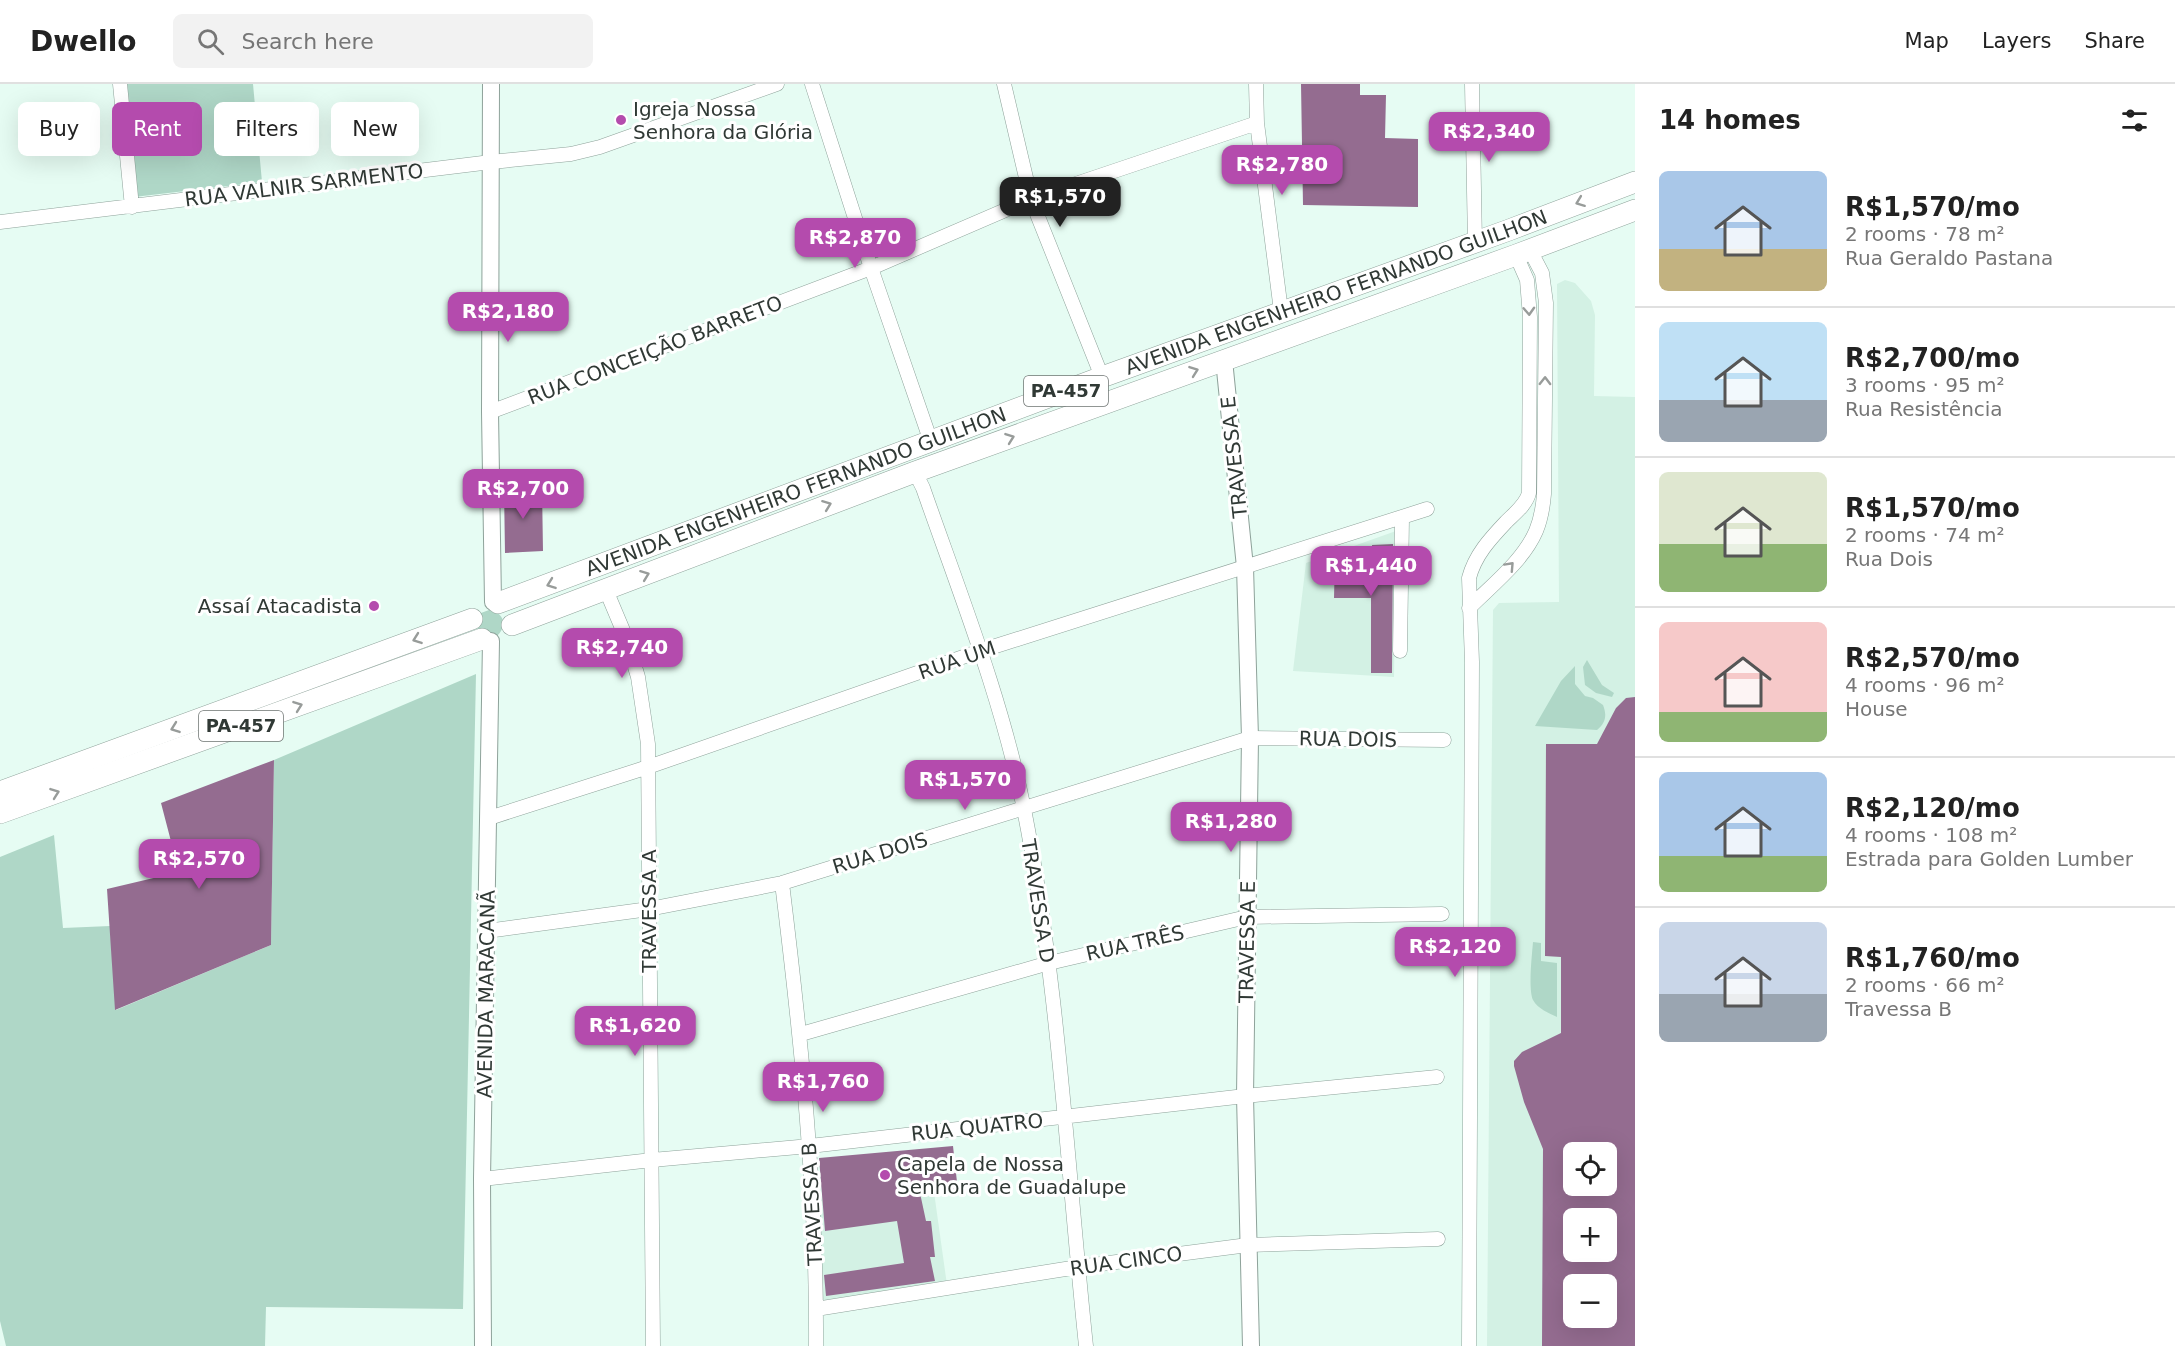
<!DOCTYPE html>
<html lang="en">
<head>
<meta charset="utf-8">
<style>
  body { margin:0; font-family:"DejaVu Sans",sans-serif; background:#f2f2f2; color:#222; height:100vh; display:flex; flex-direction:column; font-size:22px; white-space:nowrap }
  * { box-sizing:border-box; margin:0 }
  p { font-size:20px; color:#767676 }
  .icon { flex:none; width:33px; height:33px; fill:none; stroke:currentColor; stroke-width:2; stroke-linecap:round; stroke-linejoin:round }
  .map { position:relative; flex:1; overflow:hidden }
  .drawer { display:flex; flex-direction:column; background:#fff; width:540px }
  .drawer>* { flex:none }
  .hud { position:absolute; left:18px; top:18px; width:570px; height:54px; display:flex; gap:12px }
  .tools { position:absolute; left:1563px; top:1058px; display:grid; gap:12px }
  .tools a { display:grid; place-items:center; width:54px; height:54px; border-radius:9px; background:#fff; box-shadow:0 6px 24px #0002; font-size:30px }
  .price { position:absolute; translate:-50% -51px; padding:0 14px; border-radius:12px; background:#b44bad; color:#fff; font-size:20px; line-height:39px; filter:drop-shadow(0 2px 3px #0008) }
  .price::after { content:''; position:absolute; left:50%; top:36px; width:18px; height:14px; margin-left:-9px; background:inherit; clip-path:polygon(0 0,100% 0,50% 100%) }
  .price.selected { background:#222; color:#fff }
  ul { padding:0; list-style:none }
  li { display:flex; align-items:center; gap:18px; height:150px; padding:0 24px }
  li+li { border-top:2px solid #e0e0e0 }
  li span { display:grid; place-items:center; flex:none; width:168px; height:120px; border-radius:9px; color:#555 }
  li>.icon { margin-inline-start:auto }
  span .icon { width:72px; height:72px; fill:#fffc; stroke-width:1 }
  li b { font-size:26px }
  h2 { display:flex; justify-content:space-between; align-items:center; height:72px; padding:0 24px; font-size:26px }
  .pill { padding:0 21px; border-radius:9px; background:#fff; box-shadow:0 6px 24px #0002; font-size:21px; line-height:54px }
  .pill.selected { background:#b44bad; color:#fff }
  header { display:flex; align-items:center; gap:36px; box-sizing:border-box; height:84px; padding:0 30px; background:#fff; border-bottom:2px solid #e0e0e0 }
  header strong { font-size:28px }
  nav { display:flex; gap:33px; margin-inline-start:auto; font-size:21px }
  .search { width:420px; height:54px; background:#f2f2f2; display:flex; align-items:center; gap:15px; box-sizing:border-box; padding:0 21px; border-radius:9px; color:#767676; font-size:22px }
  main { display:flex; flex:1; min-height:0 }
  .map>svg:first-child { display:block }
  .built { fill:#d3f1e4; fill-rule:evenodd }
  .green { fill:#afd7c7 }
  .building { fill:#946c90; fill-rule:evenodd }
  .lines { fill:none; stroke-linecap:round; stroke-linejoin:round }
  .minor-casing { stroke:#8ea29a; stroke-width:15 }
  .tertiary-casing { stroke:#8ea29a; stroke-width:18 }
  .primary-casing { stroke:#8ea29a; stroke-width:22 }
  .minor { stroke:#fff; stroke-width:14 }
  .tertiary { stroke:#fff; stroke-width:16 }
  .primary { stroke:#fff; stroke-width:21 }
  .oneway { stroke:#989c9a }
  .poi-dot { fill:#b44bad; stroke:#fff; stroke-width:2 }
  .labels { text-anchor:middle; stroke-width:6; stroke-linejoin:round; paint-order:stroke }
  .shield { fill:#fff; stroke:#6e7472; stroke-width:1.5 }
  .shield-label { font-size:18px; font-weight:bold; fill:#303935 }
  .poi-label { font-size:20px; fill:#303935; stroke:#fff; text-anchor:start }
  .street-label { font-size:20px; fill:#303935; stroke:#fff }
</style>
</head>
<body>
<header>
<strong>Dwello</strong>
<div class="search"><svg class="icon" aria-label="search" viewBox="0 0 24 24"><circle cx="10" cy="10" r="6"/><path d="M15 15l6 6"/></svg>Search here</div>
<nav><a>Map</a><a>Layers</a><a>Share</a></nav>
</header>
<main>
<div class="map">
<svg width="1635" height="1262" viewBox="0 0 1635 1262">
  <rect width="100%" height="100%" fill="#e6fcf3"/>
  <!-- built -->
  <path class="built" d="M1565,196L1575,199L1591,217L1595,231L1594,312L1635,313V1262H1487L1493,526L1499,519L1559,518L1557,200ZM1574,1068H1606V1101H1574ZM1574,1134H1606V1167H1574ZM1574,1200H1606V1233H1574Z
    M1396,447L1394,593L1293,587L1306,479Z
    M934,1108L947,1201L819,1218L815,1112Z"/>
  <!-- green -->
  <path class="green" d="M122,0H253L262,98L134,113Z
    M489,526C504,528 508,542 497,552L478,546L476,542L481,529Z
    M1587,576L1602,601L1614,609L1612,613L1596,609L1585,601L1583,583Z
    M1575,582V600L1585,612L1593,614L1603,621C1607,631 1606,639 1597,646L1535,642L1561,597Z
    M476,590L463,1225L266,1223L265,1262H6L0,1237V773L54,751L63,844L110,842L116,926L271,861L274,676Z
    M1533,858L1541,859V877L1557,879V933C1549,929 1538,925 1533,916C1528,905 1532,871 1533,858Z"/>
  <!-- building -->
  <path class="building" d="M1301,0H1360V11H1386L1385,54L1418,55V123L1303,121Z
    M542,404L543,467L505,469L504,405Z
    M1393,460L1392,589H1371V514H1334L1335,472H1372V461Z
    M1635,613V1262H1542L1543,1065L1524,1018L1514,982V977L1522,968L1561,949V873L1545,872L1546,660H1597L1616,624L1626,614ZM1574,1068H1606V1101H1574ZM1574,1134H1606V1167H1574ZM1574,1200H1606V1233H1574Z
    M274,676L271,861L115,926L107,805L179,788L161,719Z
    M953,1062L958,1107L920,1109L926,1137H931L935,1173H930L935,1197L826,1212L824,1191L904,1179L897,1137L825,1147L819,1074Z"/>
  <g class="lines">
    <defs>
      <path id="minor" d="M120,0L132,123
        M812,0L871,184L931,358
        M1004,0L1031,115L1102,293
        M1256,0L1257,39L1281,227
        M1472,0L1475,159
        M0,138L491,78L571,70L600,63L777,0
        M490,328L871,184L1031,115L1257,39
        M915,388L923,404C960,510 1002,615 1024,725C1059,902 1067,1083 1086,1262
        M606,506L627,556L638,593L648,660L653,1262
        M1469,524C1492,501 1523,477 1536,447C1541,435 1543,423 1544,410L1546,219L1542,189L1530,166
        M1400,567L1402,434
        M489,734L648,683L980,567L1427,425
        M782,799C801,954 817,1106 816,1262
        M487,847L649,825L782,799L1250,654L1444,656
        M801,950L1049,879L1247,833L1442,830
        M482,1095L652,1076L810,1062L1245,1012L1437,993
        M816,1225L1078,1183L1248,1161L1438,1155
        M1469,1262L1472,578L1469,494C1475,471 1490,455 1506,438C1514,430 1526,421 1529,409L1530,233L1527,196L1516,171"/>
      <path id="tertiary" d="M491,0L490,328L493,518
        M1224,276L1245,483L1250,654L1245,1012L1251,1262
        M483,1262L482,1095L491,557"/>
      <g id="primary">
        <path id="s1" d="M498,519L1102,293L1509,146L1635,98"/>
        <path d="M512,541L915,388L1516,171L1635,126"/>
        <path d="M0,708L472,535"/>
        <path d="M0,729L482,555"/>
      </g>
    </defs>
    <!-- minor casing -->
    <use href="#minor" class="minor-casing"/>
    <!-- tertiary casing -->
    <use href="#tertiary" class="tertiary-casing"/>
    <!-- primary casing -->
    <use href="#primary" class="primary-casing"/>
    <!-- minor -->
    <use href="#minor" class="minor"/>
    <!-- tertiary -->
    <use href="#tertiary" class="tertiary"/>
    <!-- primary -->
    <use href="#primary" class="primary"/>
  </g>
  <!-- one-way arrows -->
  <defs><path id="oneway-chevron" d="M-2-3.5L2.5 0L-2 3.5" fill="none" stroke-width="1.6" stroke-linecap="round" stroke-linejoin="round" transform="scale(1.5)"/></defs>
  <g class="oneway">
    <use href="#oneway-chevron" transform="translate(1580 118) rotate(159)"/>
    <use href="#oneway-chevron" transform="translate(1529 227) rotate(87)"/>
    <use href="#oneway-chevron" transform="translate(1194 287) rotate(-20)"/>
    <use href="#oneway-chevron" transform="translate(1545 297) rotate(-89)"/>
    <use href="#oneway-chevron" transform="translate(1010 354) rotate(-20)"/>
    <use href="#oneway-chevron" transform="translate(827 421) rotate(-21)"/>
    <use href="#oneway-chevron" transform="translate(1510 482) rotate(-47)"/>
    <use href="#oneway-chevron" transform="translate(645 491) rotate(-21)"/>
    <use href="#oneway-chevron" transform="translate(551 500) rotate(160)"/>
    <use href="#oneway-chevron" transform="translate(417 555) rotate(160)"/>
    <use href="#oneway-chevron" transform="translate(298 622) rotate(-20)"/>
    <use href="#oneway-chevron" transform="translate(175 644) rotate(160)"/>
    <use href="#oneway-chevron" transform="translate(55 709) rotate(-20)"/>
  </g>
  <!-- markers -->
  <g class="poi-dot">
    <circle cx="621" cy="36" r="6"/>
    <circle cx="374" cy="522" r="6"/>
    <circle cx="885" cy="1091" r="6"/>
  </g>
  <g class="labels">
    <!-- shield labels -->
    <g class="shield">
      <rect x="1024" y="292" width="84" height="30" rx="4.5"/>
      <rect x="199" y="627" width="84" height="30" rx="4.5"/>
    </g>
    <g class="shield-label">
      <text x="1066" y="313">PA-457</text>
      <text x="241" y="648">PA-457</text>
    </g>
    <!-- poi labels -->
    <g class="poi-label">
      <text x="633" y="32">Igreja Nossa<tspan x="633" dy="23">Senhora da Glória</tspan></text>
      <text x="362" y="529" text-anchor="end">Assaí Atacadista</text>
      <text x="897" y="1087">Capela de Nossa<tspan x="897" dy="23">Senhora de Guadalupe</tspan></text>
    </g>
    <!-- street labels -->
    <g class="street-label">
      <text transform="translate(304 101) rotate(-7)" y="7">RUA VALNIR SARMENTO</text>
      <text dy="7" stroke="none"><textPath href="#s1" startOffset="894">AVENIDA ENGENHEIRO FERNANDO GUILHON</textPath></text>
      <text transform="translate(655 266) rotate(-21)" y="7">RUA CONCEIÇÃO BARRETO</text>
      <text transform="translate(1234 373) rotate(-96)" y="7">TRAVESSA E</text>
      <text dy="7" stroke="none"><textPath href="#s1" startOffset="318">AVENIDA ENGENHEIRO FERNANDO GUILHON</textPath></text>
      <text transform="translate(957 576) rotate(-19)" y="7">RUA UM</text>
      <text transform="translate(1348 655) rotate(1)" y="7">RUA DOIS</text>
      <text transform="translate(880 769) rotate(-17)" y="7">RUA DOIS</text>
      <text transform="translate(1038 817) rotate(81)" y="7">TRAVESSA D</text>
      <text transform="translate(649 827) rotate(-90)" y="7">TRAVESSA A</text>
      <text transform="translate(1247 858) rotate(-89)" y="7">TRAVESSA E</text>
      <text transform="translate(1135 859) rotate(-13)" y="7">RUA TRÊS</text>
      <text transform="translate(486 910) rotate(-89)" y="7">AVENIDA MARACANÃ</text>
      <text transform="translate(977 1043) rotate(-6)" y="7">RUA QUATRO</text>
      <text transform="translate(812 1120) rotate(-93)" y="7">TRAVESSA B</text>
      <text transform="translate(1126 1177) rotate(-8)" y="7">RUA CINCO</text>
    </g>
  </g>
</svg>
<div class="tools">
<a><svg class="icon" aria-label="locate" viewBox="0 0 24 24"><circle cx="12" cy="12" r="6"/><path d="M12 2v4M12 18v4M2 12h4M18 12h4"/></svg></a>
<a>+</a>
<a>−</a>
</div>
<b class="price" style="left:1489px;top:79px">R$2,340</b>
<b class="price" style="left:1282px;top:112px">R$2,780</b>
<b class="price selected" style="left:1060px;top:144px">R$1,570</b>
<b class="price" style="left:855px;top:185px">R$2,870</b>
<b class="price" style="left:508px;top:259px">R$2,180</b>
<b class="price" style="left:523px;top:436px">R$2,700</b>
<b class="price" style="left:1371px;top:513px">R$1,440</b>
<b class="price" style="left:622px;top:595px">R$2,740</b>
<b class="price" style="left:965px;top:727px">R$1,570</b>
<b class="price" style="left:1231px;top:769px">R$1,280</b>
<b class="price" style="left:199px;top:806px">R$2,570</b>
<b class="price" style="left:1455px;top:894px">R$2,120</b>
<b class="price" style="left:635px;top:973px">R$1,620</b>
<b class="price" style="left:823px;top:1029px">R$1,760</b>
<div class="hud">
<a class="pill">Buy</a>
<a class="pill selected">Rent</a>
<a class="pill">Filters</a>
<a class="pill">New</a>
</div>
</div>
<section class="drawer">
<h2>14 homes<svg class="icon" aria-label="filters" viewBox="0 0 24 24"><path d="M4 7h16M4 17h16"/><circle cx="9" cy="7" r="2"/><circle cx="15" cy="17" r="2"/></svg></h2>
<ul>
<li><span style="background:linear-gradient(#a9c7e8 65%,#c2b280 0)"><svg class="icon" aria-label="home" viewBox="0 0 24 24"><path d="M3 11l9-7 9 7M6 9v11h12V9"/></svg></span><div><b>R$1,570/mo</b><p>2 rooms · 78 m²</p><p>Rua Geraldo Pastana</p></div></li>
<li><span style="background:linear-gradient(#bfe0f5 65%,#9aa5b1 0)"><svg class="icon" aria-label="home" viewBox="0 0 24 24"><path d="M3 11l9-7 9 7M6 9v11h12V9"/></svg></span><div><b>R$2,700/mo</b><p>3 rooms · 95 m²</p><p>Rua Resistência</p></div></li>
<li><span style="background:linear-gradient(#dfe7d0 60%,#8fb573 0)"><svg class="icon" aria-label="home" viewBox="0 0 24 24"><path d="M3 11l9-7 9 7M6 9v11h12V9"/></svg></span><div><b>R$1,570/mo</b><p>2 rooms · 74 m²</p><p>Rua Dois</p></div></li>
<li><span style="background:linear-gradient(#f6c9c9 75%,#8fb573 0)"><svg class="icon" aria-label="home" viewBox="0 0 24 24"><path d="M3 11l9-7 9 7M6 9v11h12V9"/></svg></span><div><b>R$2,570/mo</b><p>4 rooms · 96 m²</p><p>House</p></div></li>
<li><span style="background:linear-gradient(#a9c7e8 70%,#8fb573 0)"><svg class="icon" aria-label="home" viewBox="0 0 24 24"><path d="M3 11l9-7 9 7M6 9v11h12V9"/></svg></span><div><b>R$2,120/mo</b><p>4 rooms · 108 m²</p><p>Estrada para Golden Lumber</p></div></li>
<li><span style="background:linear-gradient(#c9d6e8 60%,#9aa5b1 0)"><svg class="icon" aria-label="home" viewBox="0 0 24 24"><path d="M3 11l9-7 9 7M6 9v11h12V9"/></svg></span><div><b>R$1,760/mo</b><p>2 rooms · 66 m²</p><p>Travessa B</p></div></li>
</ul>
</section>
</main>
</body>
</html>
